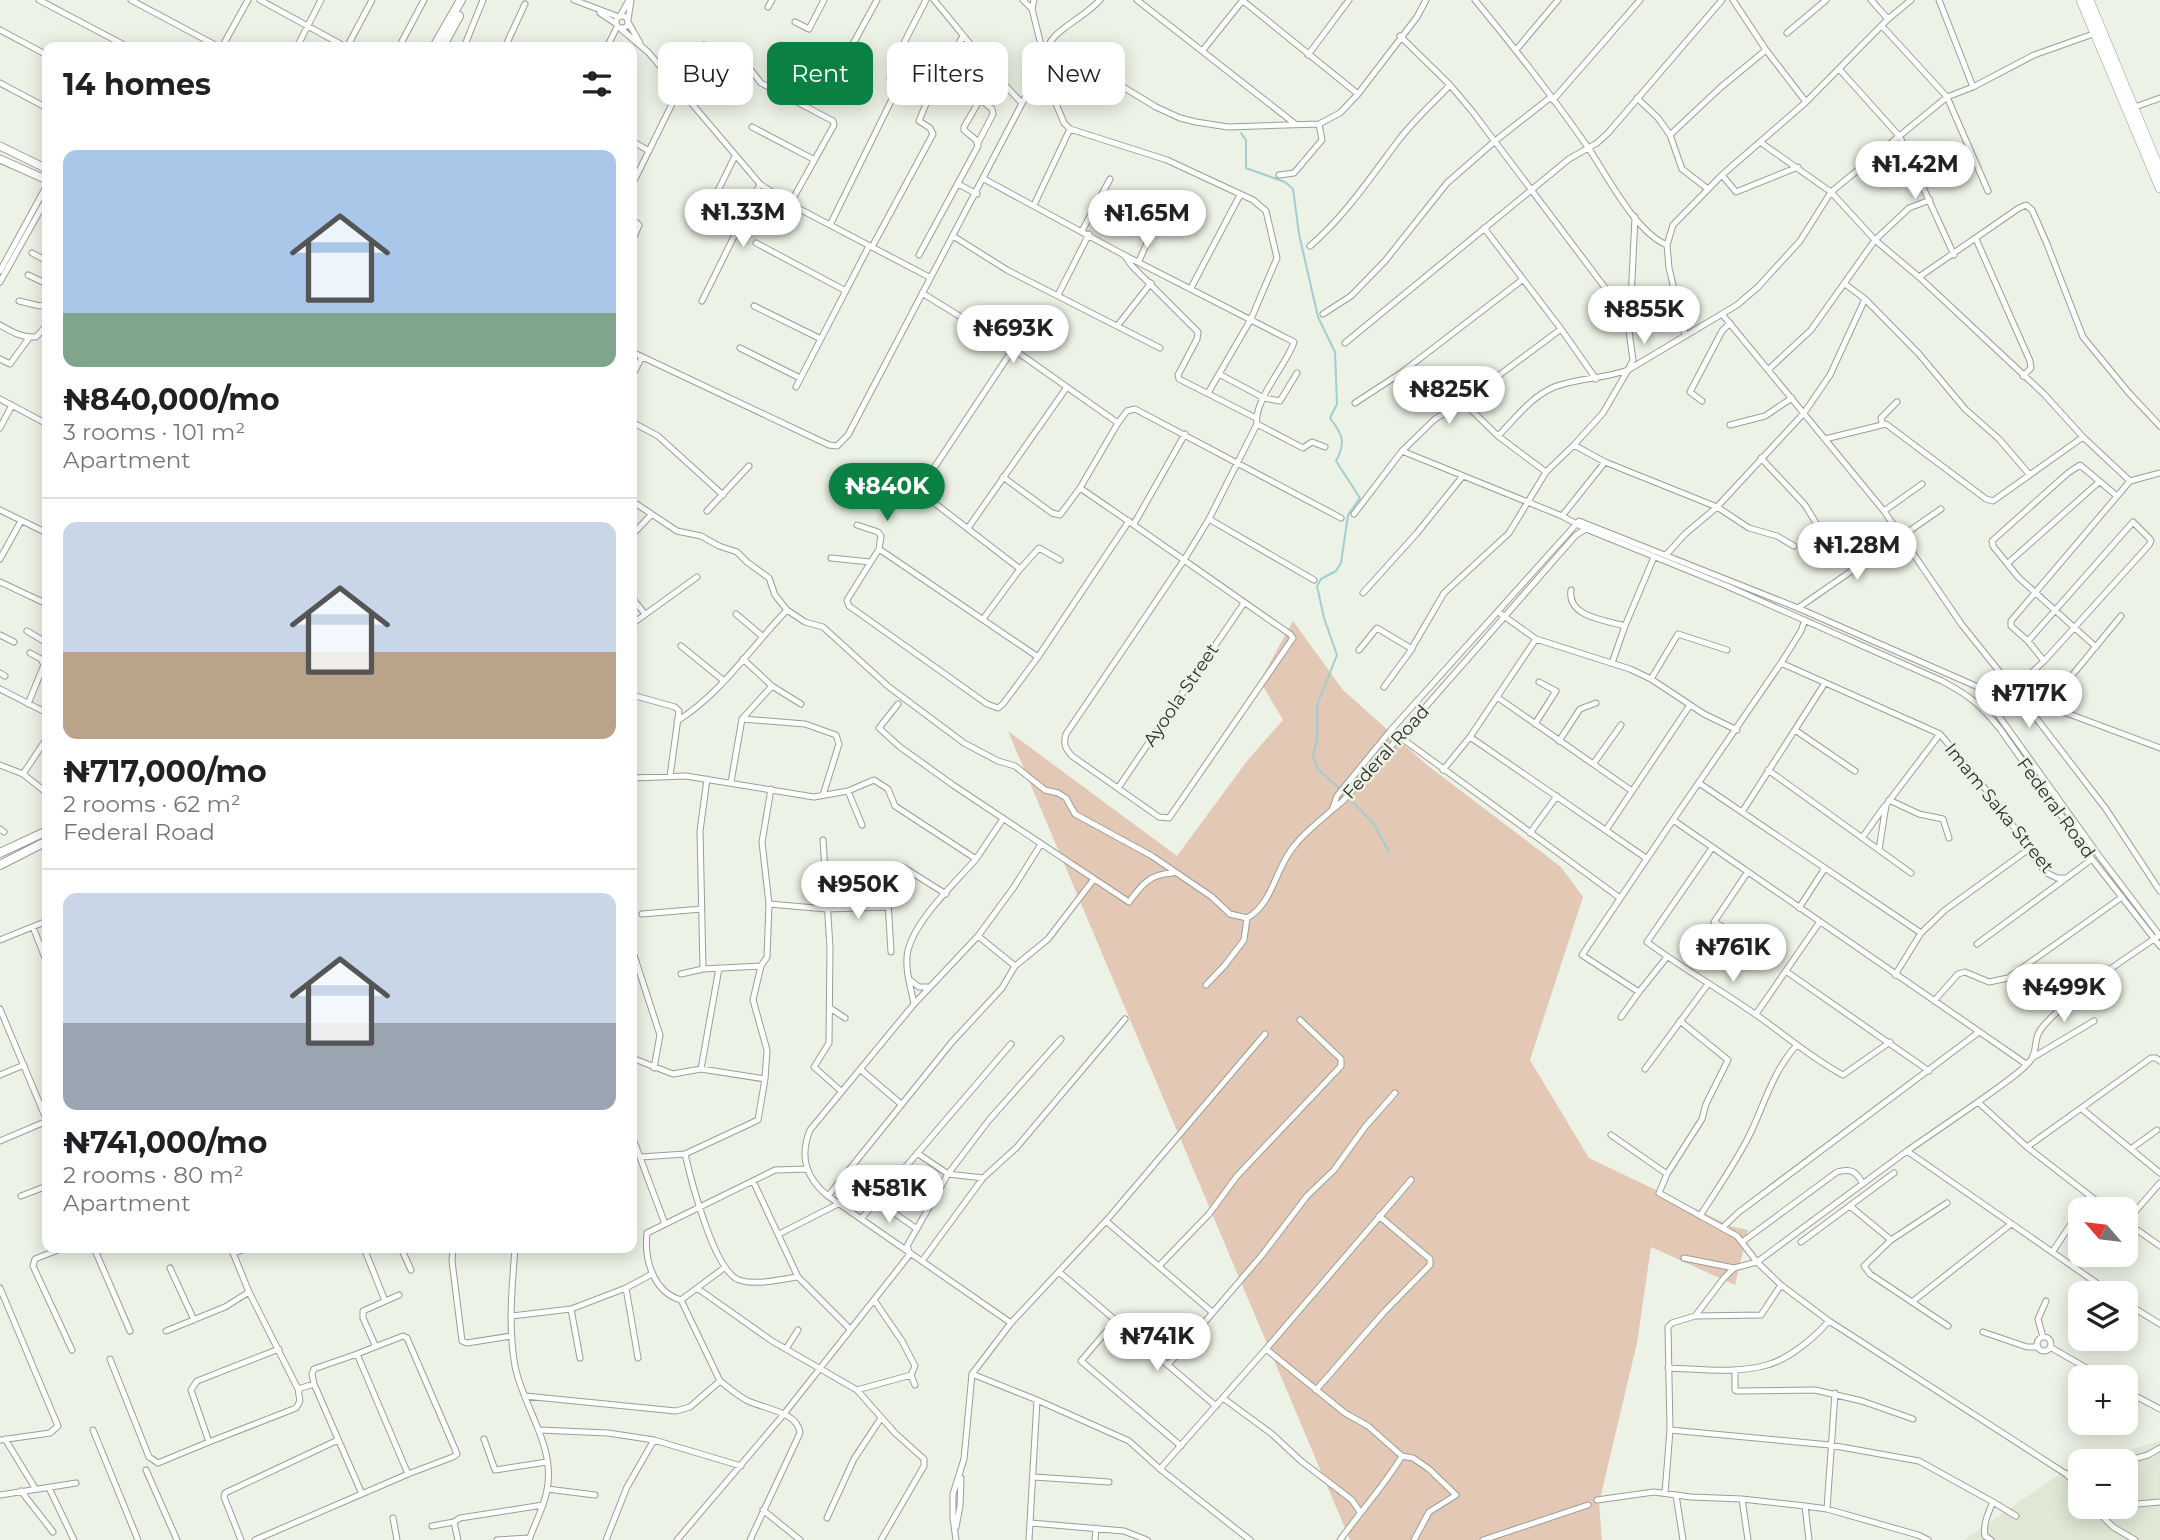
<!DOCTYPE html>
<html lang="en">
<head>
<meta charset="utf-8">
<style>
  body { margin:0; font-family:Montserrat,sans-serif; background:#f6f6f6; color:#202124; height:100vh; display:flex; flex-direction:column; font-size:26px; white-space:nowrap }
  * { box-sizing:border-box; margin:0 }
  p { font-size:23px; color:#757577 }
  .icon { flex:none; width:38px; height:38px; fill:none; stroke:currentColor; stroke-width:2; stroke-linecap:round; stroke-linejoin:round }
  .map { position:relative; flex:1; overflow:hidden }
  .side { position:absolute; left:42px; top:42px; width:595px; height:1211px; display:flex; flex-direction:column; background:#fff; border-radius:14px; box-shadow:0 4px 18px #0003 }
  .side>* { flex:none }
  .guide { position:absolute; left:658px; top:42px; width:665px; height:63px; display:flex; gap:14px }
  .needle { width:46px; rotate:298deg }
  .controls { position:absolute; left:2068px; top:1197px; display:grid; gap:14px }
  .controls a { display:grid; place-items:center; width:70px; height:70px; border-radius:14px; background:#fff; box-shadow:0 4px 18px #0003; font-size:35px }
  .price { position:absolute; translate:-50% -60px; padding:0 16px; border-radius:24px; background:#fff; color:#222; font-size:23px; line-height:46px; filter:drop-shadow(0 2px 4px #0008) }
  .price::after { content:''; position:absolute; left:50%; top:42px; width:21px; height:16px; margin-left:-10px; background:inherit; clip-path:polygon(0 0,100% 0,50% 100%) }
  .price.selected { background:#0b8043; color:#fff }
  ul { padding:0; list-style:none }
  li { display:grid; align-content:center; gap:14px; height:371px; padding:0 21px }
  li+li { border-top:2px solid #e0e0e0 }
  li span { display:grid; place-items:center; height:217px; border-radius:14px; color:#555 }
  li>.icon { margin-inline-start:auto }
  span .icon { width:126px; height:126px; fill:#fffc; stroke-width:1 }
  li b { font-size:30px }
  h2 { display:flex; justify-content:space-between; align-items:center; height:84px; padding:0 21px; font-size:30px }
  .chip { padding:0 24px; border-radius:14px; background:#fff; box-shadow:0 4px 18px #0003; font-size:24px; line-height:63px }
  .chip.selected { background:#0b8043; color:#fff }
  .map>svg:first-child { display:block }
  .built { fill:#dfe8d5 }
  .green { fill:#e3c9b5 }
  .lines { fill:none; stroke-linecap:round; stroke-linejoin:round }
  .stream { stroke:#a1cfcf; stroke-width:2 }
  .minor-casing { stroke:#9a9f94; stroke-width:7 }
  .tertiary-casing { stroke:#9a9f94; stroke-width:9 }
  .secondary-casing { stroke:#9a9f94; stroke-width:10 }
  .primary-casing { stroke:#9a9f94; stroke-width:10 }
  .minor { stroke:#fff; stroke-width:5 }
  .tertiary { stroke:#fff; stroke-width:7 }
  .secondary { stroke:#fff; stroke-width:8 }
  .primary { stroke:#fff; stroke-width:9 }
  .labels { text-anchor:middle; stroke-width:5; stroke-linejoin:round; paint-order:stroke }
  .street-label { font-size:18px; fill:#2d2f2b; stroke:#ecf2e5 }
</style>
</head>
<body>
<div class="map">
<svg width="2160" height="1540" viewBox="0 0 2160 1540">
  <rect width="100%" height="100%" fill="#ecf2e5"/>
  <!-- built -->
  <path class="built" d="M2160,1441V1540H1964L2067,1469L2081,1464V1507H2126V1461H2090Z"/>
  <!-- green -->
  <path class="green" d="M1293,621L1343,690L1427,765L1561,867L1583,897L1530,1060L1589,1158L1733,1227L1748,1230L1735,1285L1651,1247L1637,1343L1599,1503L1602,1540H1350L1008,731L1177,856L1247,761L1283,720L1260,681Z"/>
  <g class="lines">
    <!-- stream -->
    <path class="stream" d="M1241,133L1246,140V168L1285,182L1293,189L1299,234L1318,317L1335,352L1337,404L1330,418C1343,435 1346,442 1336,461L1360,498L1348,515L1341,563L1336,571L1321,579L1317,586L1324,618L1337,655L1317,705V740L1313,755L1317,768L1345,794
      M1349,798L1374,824L1389,852"/>
    <defs>
      <path id="minor" d="M39,0L128,47
        M131,0L219,47
        M260,0L346,47
        M574,0L619,17
        M934,0C963,34 990,71 1021,102
        M1023,0L1032,9
        M1034,0L1032,9L1044,57
        M1100,0C1087,14 1070,22 1056,35C1031,59 1054,97 1064,123L1070,129L1167,160L1253,200L1266,211L1277,258L1251,319L1208,393
        M1137,0L1294,123
        M1242,0L1358,94
        M1475,0C1514,47 1552,96 1587,146C1607,175 1635,232 1667,245
        M1733,0L1766,50L1806,102
        M1871,0L1888,19
        M1939,0L1973,87
        M768,7L772,0
        M600,13L615,23
        M616 22a6 6 0 1 1 12 0a6 6 0 1 1-12 0Z
        M620,16L629,0
        M628,20L631,0
        M628,22L640,43
        M795,22L809,29L824,0
        M1882,26L1947,97L1988,191
        M621,29L648,52L760,184L790,204L929,277
        M0,30L47,55
        M1787,33L1826,0
        M1400,36L1450,85L1472,111L1627,317
        M704,45L750,69L761,83L833,121L834,125L790,204
        M222,47L248,0
        M297,47L321,0
        M347,47L372,0
        M399,47L424,0
        M464,47L483,0
        M505,47L525,4
        M607,47L617,27
        M1203,50L1243,0
        M1516,50L1558,0
        M847,55L877,0
        M1308,55L1349,0
        M1840,70L1900,137L1954,255
        M0,83L47,108
        M1637,98L1658,118L1670,135L1721,87L1766,50
        M1553,100L1640,0
        M2135,107L2160,98
        M752,127L813,159
        M1670,135L1682,169L1708,189
        M632,141L649,151
        M1760,142L1831,192L1875,240L1919,277L2044,394L2083,437L2130,481
        M978,143L993,114L992,109L980,99
        M1279,175L1294,173L1322,140L1319,124
        M1722,175L1736,192L1798,167
        M984,179L1124,255L1294,342C1287,364 1253,401 1257,424L1209,519L1184,560L1066,734C1063,744 1065,748 1072,756L1159,817L1169,818L1293,638L1290,634C1220,586 1151,536 1080,488
        M958,184L977,194
        M632,185L673,102L683,94
        M1034,205L1070,129
        M632,219L639,225L632,242
        M703,221L735,156
        M830,225L896,91V86L890,79L891,68L926,0
        M1484,228L1561,329L1596,379
        M1082,231L1110,179
        M953,236L1007,270L1160,348
        M1976,239L2030,361L2031,368L2023,376
        M756,243L846,291
        M1310,246C1345,216 1370,178 1398,141C1413,121 1433,103 1450,85
        M872,247L933,134L930,128L919,121L926,104L963,36
        M32,253L47,261
        M919,255L978,146L976,140L964,130V127L996,72
        M1124,255L1132,266L1198,332L1197,339L1178,375L1179,379L1256,418
        M1139,261L1165,202
        M0,271L47,185
        M28,275L47,284
        M1919,277L2019,208L2026,205L2032,210L2047,244L2083,337L2129,393L2160,426
        M0,282L47,198
        M1845,284L1865,299L1919,354L1965,409L1999,439L2029,474
        M1191,288L1240,195
        M922,293L1013,349L1118,423L1127,411L1135,409L1341,518
        M1058,295L1089,234
        M19,301L40,306L47,304
        M702,301L760,184
        M754,306L821,339
        M1323,314L1351,296L1385,261L1447,183L1495,141L1551,97
        M1722,314L1884,511L1962,625L2023,701
        M0,325C12,332 22,338 36,337L47,325
        M1118,325L1151,283
        M1561,329L1463,402L1435,419L1402,451L1562,516L1586,529L1727,586L1942,681C1970,696 1980,704 2000,729L2092,859L2160,946
        M1685,335L1669,268L1667,245L1673,225L1722,175L1806,102L1888,19L1911,0
        M1345,343L1569,159L1597,143L1608,133L1722,0
        M740,348L800,378
        M632,352L829,445L837,446L848,435L1027,94L1047,80L1078,69L1095,70L1156,107L1180,118L1196,122L1228,127L1319,124L1340,113L1358,94L1417,17L1426,0
        M0,359L10,364L29,338
        M1768,370L1811,330L1875,240L1909,208L1930,200
        M1219,374L1264,398L1280,401L1297,373
        M632,376L642,357
        M796,387L869,246
        M0,399L47,424
        M1702,401L1690,392L1722,331L1730,323
        M1463,402L1498,436L1546,472
        M1355,403L1401,373L1522,280
        M632,422L658,436L723,495
        M1882,423L1881,418L1897,402
        M1257,424L1303,448L1312,442L1325,447
        M1730,425L1765,416L1792,398
        M0,428L12,405
        M1498,436C1514,420 1530,398 1552,388C1575,378 1604,379 1628,370L1737,305L1758,287L1800,241L1831,192L1947,97L1973,87L2034,55L2096,33
        M1825,439L1886,424L1986,499L1993,501L2083,437
        M1574,445L1605,462L1717,507L1749,528L1777,536L1794,546
        M1761,458L1805,505L1819,528
        M1003,477L1052,513L1060,515L1080,488L1118,423
        M632,501L677,531L701,536L719,546L737,552L747,562L769,578L775,595L787,610L805,622L823,627L889,687L964,743L998,761L1015,766L1045,790L1058,793L1066,798L1075,814L1152,856L1212,897L1230,914L1247,918L1244,940L1225,965L1206,985
        M0,510L47,533
        M707,511L749,466
        M1884,511L1922,484
        M1354,514L1402,451
        M1562,516L1605,462
        M1209,519L1314,580
        M1134,524L1185,434
        M857,525L878,532L881,536L879,549
        M968,528L1067,387
        M1586,529L1576,535L1343,801L1332,810L1337,796L1391,730L1579,521L1798,608L1978,687L2097,853L2160,936
        M632,535L651,515
        M1666,555L1685,534L1717,507L1804,413L1830,375L1865,299
        M831,558L870,562
        M0,559L21,521
        M2008,563L2099,482
        M1020,569L1039,548L1060,560
        M0,582L47,604
        M1571,590C1567,617 1605,620 1625,626
        M1363,593L1417,533L1462,477
        M632,598L645,614
        M1798,608L1941,509
        M736,614L762,636
        M1501,614L1536,639
        M983,619L1020,569L928,498L920,489L1013,349
        M1805,620L1801,631L1781,663L1673,820L2026,1064
        M632,624L697,577
        M27,631L47,643
        M0,635L14,642
        M2028,641L2133,522L2149,538L2151,541L2149,545L2044,661L2028,641L2011,626V621L2130,481L2160,473
        M681,646L724,681
        M2096,647L2018,577L1993,546L1992,541L2068,473L2080,465L2117,496
        M1359,650L1377,628L1412,649
        M1038,657L879,549L847,600L849,606L987,704L998,708L1003,704L1038,657L1129,521
        M743,659L772,686L801,704
        M1612,663L1625,626L1654,557
        M1781,663L1940,734L1997,803L2045,872L2057,878H2066
        M0,673L5,676
        M2074,673L2121,616
        M2028,676L2044,661
        M1651,679L1678,634L1727,650
        M1384,687L1409,653L1444,593L1509,533L1546,472L1574,445L1603,413L1628,370L1633,360L1627,317L1631,300L1635,217
        M0,689L47,713
        M632,695L675,707L679,711L670,776
        M1497,697L1632,791
        M28,704L44,665L41,659L30,653
        M898,704L879,728L900,747L953,785L1129,902C1142,884 1150,874 1173,873
        M742,719L805,724L836,735L839,744L823,795
        M677,721C721,694 752,646 787,610
        M1535,724L1556,691L1539,682
        M1795,730L1855,771
        M1400,737L1620,898
        M1470,737L1646,858
        M1559,741L1580,709L1596,703
        M2160,748L2045,705L2026,700L2023,701L2106,809L2160,891
        M1594,763L1621,725
        M0,765L23,774L47,793
        M1443,770L1470,737L1536,639L1630,669L1651,679L1704,714L1737,730
        M1768,770L1911,873
        M23,774L47,738
        M632,778L686,776L814,797L848,791L874,780L888,789L895,806L976,859C954,884 916,919 908,950C904,967 911,988 914,1004L810,1130C799,1157 806,1178 828,1196L1011,1323L1106,1221L1265,1034
        M731,782L742,719L772,686
        M1699,783L1921,933L1945,910L2029,849
        M1118,788L1244,603
        M848,791L862,825
        M1889,800L1919,814L1943,819L1949,838
        M1742,812L1825,683
        M0,829L4,832
        M1606,830L1690,705
        M1530,833L1557,796
        M1862,838L1884,807
        M823,840L830,947L829,1043L814,1067L841,1091
        M1712,848L1647,942C1682,968 1719,989 1755,1014C1784,1034 1811,1058 1843,1075L1890,1042
        M1879,850L1886,805L1940,734
        M976,859L1003,819
        M903,867L946,894
        M886,868L891,952
        M1747,873L1714,922L1749,941
        M769,904L827,909L887,907
        M1799,908L1825,868
        M642,914L702,909
        M1247,918C1274,903 1275,867 1295,845C1305,832 1320,821 1332,810
        M33,927L47,963
        M978,936L1015,966
        M0,940L47,921
        M1977,944L2092,859
        M632,949L660,1035L654,1068
        M1667,957L1639,992L1582,955L1673,820
        M703,969L700,831L707,779
        M1787,972L1929,1071
        M681,974L703,969L761,966
        M1895,975L1921,933
        M910,980L919,987H929
        M1934,1001L1958,974L1965,972L1989,982L2008,978L2122,897
        M914,1004L978,936L1014,887L1041,844
        M830,1008L845,1018
        M0,1009L47,1121
        M1756,1014L1819,923
        M1621,1017L1639,992
        M632,1058L673,1074L701,1069L765,1079
        M2032,1058L2094,1021
        M701,1069L719,968
        M860,1069L901,1104
        M1645,1069L1708,984
        M0,1075L24,1065
        M1978,1102C1990,1093 2027,1069 2032,1058C2039,1045 2031,1039 2046,1023C2077,990 2120,962 2157,937
        M2082,1109L2160,1173
        M1611,1135L1667,1174L1702,1119L1706,1104L1728,1060L1680,1021
        M632,1136L665,1224
        M0,1141L47,1121
        M2027,1147L2151,1058H2156L2160,1061
        M2132,1148L2157,1130
        M1907,1151L1757,1262L1781,1285L1829,1321L2066,1474L2081,1489
        M917,1153L948,1174L983,1178
        M685,1154C691,1180 714,1271 739,1280C757,1286 780,1279 798,1277
        M641,1157L685,1154L758,1120L765,1079L767,1050L753,1000L761,966L767,957L769,904L762,842L771,789
        M1667,1174L1659,1193L1737,1236L1757,1262L1734,1268L1724,1278L1695,1316L1672,1323L1668,1327L1670,1430L1830,1445L1919,1461L1993,1502C1988,1513 1983,1524 1985,1536L1991,1540
        M753,1181L798,1277L850,1329
        M21,1196L47,1186
        M828,1196L952,1042L1002,988L1015,966L1048,939L1094,879
        M877,1201L917,1229
        M1947,1203L1891,1240L1864,1266L1870,1274L1912,1302L2011,1224
        M1850,1206L1891,1240
        M2107,1209L2027,1147L1978,1102L1907,1151L2111,1293
        M1700,1216C1717,1189 1737,1161 1751,1132C1764,1104 1774,1070 1796,1046
        M861,1219L1011,1044
        M1106,1221L1212,1312
        M2126,1222L2160,1183
        M2126,1222L2160,1246
        M1722,1228L1739,1212L1979,1032
        M779,1234L840,1203
        M1742,1242L1837,1172C1851,1168 1856,1171 1863,1184
        M1801,1242L1894,1173
        M63,1248L35,1259L33,1266L72,1350
        M94,1248L130,1331
        M364,1248L385,1301
        M401,1248L411,1270
        M453,1248L452,1261L462,1341L467,1343L511,1336
        M515,1248C512,1287 508,1327 515,1366C523,1407 556,1446 547,1490C544,1507 535,1523 529,1540
        M2053,1251L2089,1197
        M234,1253L248,1248
        M1684,1258L1734,1268
        M922,1261L983,1178L1017,1147L1125,1019
        M1160,1265L1209,1214L1237,1176L1341,1066V1059L1300,1020
        M170,1268L194,1320
        M1059,1272L1216,1406
        M0,1288L58,1426L50,1433L0,1440
        M626,1288L638,1358
        M697,1288L772,1341L857,1390L895,1433L924,1459V1466L881,1540
        M681,1300L724,1268
        M874,1300L902,1341L915,1366L911,1375L915,1385
        M1912,1302L1948,1326
        M2126,1303L2160,1324
        M571,1309L580,1358
        M512,1316L571,1309L626,1288L652,1274
        M1695,1316L1761,1315L1781,1285
        M1116,1320L1081,1361L1181,1446
        M166,1331L225,1307L249,1292
        M1983,1332L2027,1347H2038
        M2043,1337L2038,1319L2046,1301
        M2037 1344a7 7 0 1 1 14 0a7 7 0 1 1-14 0Z
        M375,1345L363,1318V1311L399,1295
        M2050,1347L2102,1377
        M786,1349L798,1330
        M1266,1349L1345,1413L1368,1426L1402,1456L1413,1458L1429,1469L1456,1495L1429,1512L1414,1540
        M357,1354L403,1336L407,1338L455,1449L457,1454L453,1457L408,1474
        M110,1359L149,1457L158,1463L209,1442L191,1390L197,1381L279,1349
        M1168,1365L1262,1255L1307,1196L1334,1170L1365,1127L1395,1093
        M1668,1368C1700,1369 1736,1374 1767,1365C1789,1359 1814,1338 1829,1321
        M1735,1370V1390L1737,1391L1815,1390L1862,1401L1913,1419
        M972,1374L1011,1323
        M720,1381L681,1300C653,1292 644,1259 647,1233L775,1170L807,1169
        M298,1389L314,1384L362,1494
        M857,1390L911,1375
        M1316,1390L1385,1311L1430,1265V1259L1379,1216
        M2126,1391L2160,1409
        M525,1396L676,1411L690,1407L720,1381C729,1388 738,1396 748,1401C765,1409 798,1412 800,1433L750,1540
        M1223,1398L1272,1434L1301,1461L1352,1500L1360,1512
        M93,1430L138,1540
        M539,1430L608,1433L654,1440L741,1466
        M5,1439L35,1488
        M484,1439L495,1470L547,1462
        M209,1442L296,1408L300,1401L298,1389L249,1292L231,1248
        M2126,1461L2148,1455L2160,1448
        M1160,1469L1266,1349L1411,1180
        M146,1470L177,1540
        M2066,1474L2081,1471
        M1034,1477L1109,1482
        M49,1488L74,1540
        M547,1489L595,1495
        M21,1491L53,1532
        M1665,1493L1670,1430
        M0,1495L76,1483
        M1676,1495L1683,1540
        M1742,1499L1748,1540
        M1597,1500L1654,1492L1691,1497L1742,1499L1805,1506L1827,1509L1918,1535L1928,1540
        M1993,1502L2016,1516
        M2126,1505L2160,1502
        M1805,1506L1809,1540
        M2093,1507L2113,1527L2135,1540
        M1827,1509L1835,1393
        M763,1510L800,1540
        M2097,1513L2114,1507
        M393,1518L397,1540
        M827,1518L854,1459L881,1418
        M1031,1523L1124,1531L1147,1540
        M432,1526L454,1522
        M956,1527L960,1506L961,1478
        M241,1540L224,1497L225,1493L338,1440
        M255,1540L408,1474L357,1354L314,1369L312,1374L314,1384
        M458,1540L454,1522L460,1518L543,1505
        M497,1540L529,1538
        M606,1540L627,1487L654,1440
        M677,1540L784,1414L910,1254L907,1246L948,1174L989,1120L1061,1039
        M956,1540L953,1518V1494L964,1459L972,1374L1037,1400L1129,1441L1160,1469L1250,1540
        M1029,1540L1037,1400
        M1095,1540L1096,1528
        M1340,1540C1361,1511 1384,1486 1402,1456
        M1483,1540L1588,1505"/>
      <path id="tertiary" d="M0,146L47,169
        M0,159L47,180"/>
      <path id="secondary" d="M434,47L461,0
        M442,47L459,16
        M0,853L47,831
        M0,865L47,841"/>
      <path id="primary" d="M2081,0L2160,188
        M2089,0L2160,171"/>
    </defs>
    <!-- minor casing -->
    <use href="#minor" class="minor-casing"/>
    <!-- tertiary casing -->
    <use href="#tertiary" class="tertiary-casing"/>
    <!-- secondary casing -->
    <use href="#secondary" class="secondary-casing"/>
    <!-- primary casing -->
    <use href="#primary" class="primary-casing"/>
    <!-- minor -->
    <use href="#minor" class="minor"/>
    <!-- tertiary -->
    <use href="#tertiary" class="tertiary"/>
    <!-- secondary -->
    <use href="#secondary" class="secondary"/>
    <!-- primary -->
    <use href="#primary" class="primary"/>
  </g>
  <g class="labels">
    <!-- street labels -->
    <g class="street-label">
      <text transform="translate(1181 695) rotate(-56)" y="6">Ayoola Street</text>
      <text transform="translate(1386 752) rotate(-48)" y="6">Federal Road</text>
      <text transform="translate(1999 808) rotate(51)" y="6">Imam Saka Street</text>
      <text transform="translate(2056 808) rotate(54)" y="6">Federal Road</text>
    </g>
  </g>
</svg>
<div class="controls">
<a><svg class="needle" viewBox="-14 -14 28 28"><path d="M0-13l5 13h-10z" fill="#e53935"/><path d="M0 13l5-13h-10z" fill="#757577"/></svg></a>
<a><svg class="icon" aria-label="layers" viewBox="0 0 24 24"><path d="M12 4l9 5-9 5-9-5zM3 14l9 5 9-5"/></svg></a>
<a>+</a>
<a>−</a>
</div>
<b class="price" style="left:1915px;top:201px">₦1.42M</b>
<b class="price" style="left:743px;top:249px">₦1.33M</b>
<b class="price" style="left:1147px;top:250px">₦1.65M</b>
<b class="price" style="left:1644px;top:346px">₦855K</b>
<b class="price" style="left:1013px;top:365px">₦693K</b>
<b class="price" style="left:1449px;top:426px">₦825K</b>
<b class="price selected" style="left:887px;top:523px">₦840K</b>
<b class="price" style="left:1857px;top:582px">₦1.28M</b>
<b class="price" style="left:2029px;top:730px">₦717K</b>
<b class="price" style="left:858px;top:921px">₦950K</b>
<b class="price" style="left:1733px;top:984px">₦761K</b>
<b class="price" style="left:2064px;top:1024px">₦499K</b>
<b class="price" style="left:889px;top:1225px">₦581K</b>
<b class="price" style="left:1157px;top:1373px">₦741K</b>
<div class="guide">
<a class="chip">Buy</a>
<a class="chip selected">Rent</a>
<a class="chip">Filters</a>
<a class="chip">New</a>
</div>
<section class="side">
<h2>14 homes<svg class="icon" aria-label="filters" viewBox="0 0 24 24"><path d="M4 7h16M4 17h16"/><circle cx="9" cy="7" r="2"/><circle cx="15" cy="17" r="2"/></svg></h2>
<ul>
<li><span style="background:linear-gradient(#a9c7e8 75%,#7fa58c 0)"><svg class="icon" aria-label="home" viewBox="0 0 24 24"><path d="M3 11l9-7 9 7M6 9v11h12V9"/></svg></span><div><b>₦840,000/mo</b><p>3 rooms · 101 m²</p><p>Apartment</p></div></li>
<li><span style="background:linear-gradient(#c9d6e8 60%,#b9a48a 0)"><svg class="icon" aria-label="home" viewBox="0 0 24 24"><path d="M3 11l9-7 9 7M6 9v11h12V9"/></svg></span><div><b>₦717,000/mo</b><p>2 rooms · 62 m²</p><p>Federal Road</p></div></li>
<li><span style="background:linear-gradient(#c9d6e8 60%,#9aa5b1 0)"><svg class="icon" aria-label="home" viewBox="0 0 24 24"><path d="M3 11l9-7 9 7M6 9v11h12V9"/></svg></span><div><b>₦741,000/mo</b><p>2 rooms · 80 m²</p><p>Apartment</p></div></li>
</ul>
</section>
</div>
</body>
</html>
